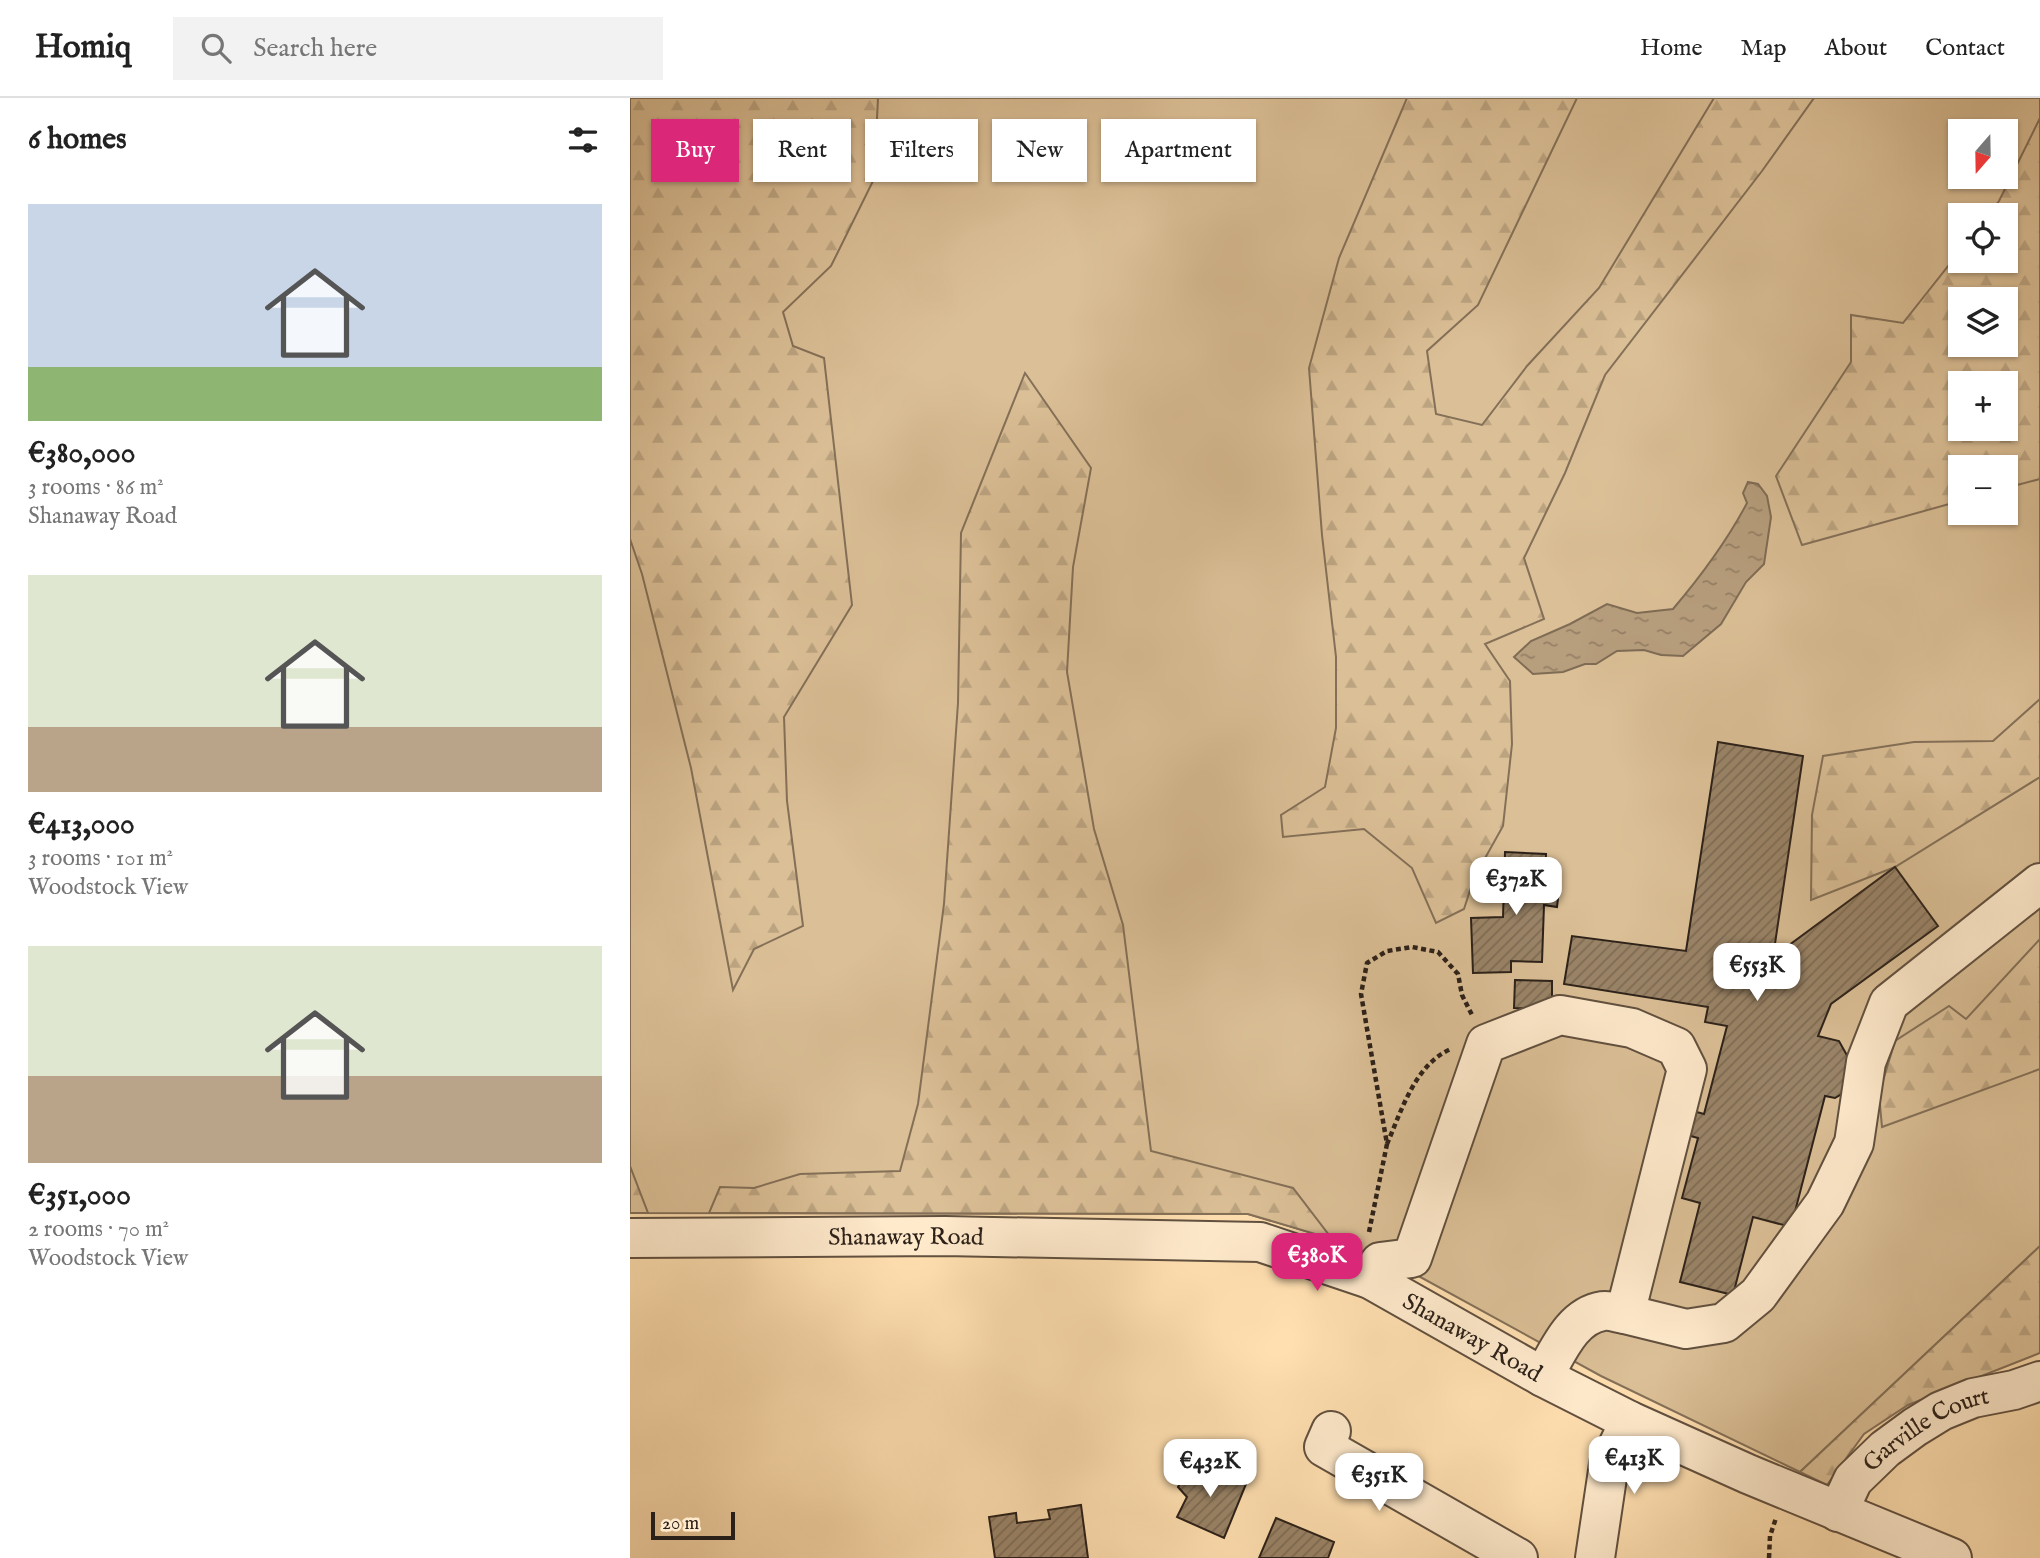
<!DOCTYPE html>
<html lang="en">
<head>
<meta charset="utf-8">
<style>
  body { margin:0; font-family:"IM FELL English",serif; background:#f2f2f2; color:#222; height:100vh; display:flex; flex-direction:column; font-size:26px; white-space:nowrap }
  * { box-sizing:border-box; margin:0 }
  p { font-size:23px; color:#767676 }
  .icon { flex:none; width:38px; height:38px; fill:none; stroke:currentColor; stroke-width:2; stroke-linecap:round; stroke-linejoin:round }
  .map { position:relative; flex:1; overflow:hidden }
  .sheet { display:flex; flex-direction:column; background:#fff; width:630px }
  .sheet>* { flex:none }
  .banner { position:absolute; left:21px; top:21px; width:665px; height:63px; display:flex; gap:14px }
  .needle { width:46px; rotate:200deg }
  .controls { position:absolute; left:1318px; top:21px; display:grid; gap:14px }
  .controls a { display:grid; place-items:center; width:70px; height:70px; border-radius:0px; background:#fff; box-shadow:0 2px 5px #0004; font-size:35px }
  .scale { position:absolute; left:21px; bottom:18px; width:84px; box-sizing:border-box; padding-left:7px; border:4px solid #2c2119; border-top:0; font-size:19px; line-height:24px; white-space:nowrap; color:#2c2119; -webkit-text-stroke:5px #ffeacc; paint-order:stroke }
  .price { position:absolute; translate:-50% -60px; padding:0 16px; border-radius:14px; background:#fff; color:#222; font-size:23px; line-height:46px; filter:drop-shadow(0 2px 4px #0008) }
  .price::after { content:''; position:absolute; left:50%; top:42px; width:21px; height:16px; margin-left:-10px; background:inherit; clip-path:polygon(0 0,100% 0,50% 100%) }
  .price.current { background:#db2777; color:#fff }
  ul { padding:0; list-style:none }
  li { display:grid; align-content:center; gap:14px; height:371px; padding:0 28px }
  li span { display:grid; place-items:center; height:217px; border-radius:0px; color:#555 }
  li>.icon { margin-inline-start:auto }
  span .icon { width:126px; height:126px; fill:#fffc; stroke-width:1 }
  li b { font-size:30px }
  h2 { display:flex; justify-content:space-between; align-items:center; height:84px; padding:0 28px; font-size:30px }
  .chip { padding:0 24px; border-radius:0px; background:#fff; box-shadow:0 2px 5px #0004; font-size:24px; line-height:63px }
  .chip.current { background:#db2777; color:#fff }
  header { display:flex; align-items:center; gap:42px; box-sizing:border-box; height:98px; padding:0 35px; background:#fff; border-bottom:2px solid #e0e0e0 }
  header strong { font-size:33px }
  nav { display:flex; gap:38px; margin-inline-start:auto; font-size:24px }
  .search { width:490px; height:63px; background:#f2f2f2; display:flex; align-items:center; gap:18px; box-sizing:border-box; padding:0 24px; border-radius:0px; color:#767676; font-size:26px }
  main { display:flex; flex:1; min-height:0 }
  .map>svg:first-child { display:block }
  .green { fill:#dbbf96; stroke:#847058; stroke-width:2; fill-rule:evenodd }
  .forest { fill:url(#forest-firs); stroke:#847058; stroke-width:2; fill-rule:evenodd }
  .water { fill:url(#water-ripples); stroke:#7f6c55; stroke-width:2 }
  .building { fill:url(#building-hatch); stroke:#2c2119; stroke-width:2 }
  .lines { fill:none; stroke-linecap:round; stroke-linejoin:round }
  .minor-casing { stroke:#61503f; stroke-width:42 }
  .path { stroke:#2c2119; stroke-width:4.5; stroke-dasharray:5 3.5; stroke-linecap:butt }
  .minor { stroke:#ffeacc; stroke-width:38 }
  .labels { text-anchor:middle; stroke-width:5; stroke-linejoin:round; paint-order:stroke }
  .street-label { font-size:24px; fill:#2c2119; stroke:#ffeacc }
</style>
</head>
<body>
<header>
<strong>Homiq</strong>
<div class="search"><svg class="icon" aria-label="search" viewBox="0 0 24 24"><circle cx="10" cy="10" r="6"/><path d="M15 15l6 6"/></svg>Search here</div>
<nav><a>Home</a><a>Map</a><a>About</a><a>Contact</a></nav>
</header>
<main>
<section class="sheet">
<h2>6 homes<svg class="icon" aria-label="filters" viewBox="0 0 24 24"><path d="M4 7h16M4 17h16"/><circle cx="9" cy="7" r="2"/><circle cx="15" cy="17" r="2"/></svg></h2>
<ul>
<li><span style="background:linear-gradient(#c9d6e8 75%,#8fb573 0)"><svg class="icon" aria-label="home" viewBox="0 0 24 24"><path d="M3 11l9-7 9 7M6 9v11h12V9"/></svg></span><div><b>€380,000</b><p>3 rooms · 86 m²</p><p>Shanaway Road</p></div></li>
<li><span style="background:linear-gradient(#dfe7d0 70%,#b9a48a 0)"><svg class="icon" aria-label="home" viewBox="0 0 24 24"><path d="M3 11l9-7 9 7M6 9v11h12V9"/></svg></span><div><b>€413,000</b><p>3 rooms · 101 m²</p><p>Woodstock View</p></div></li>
<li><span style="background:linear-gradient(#dfe7d0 60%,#b9a48a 0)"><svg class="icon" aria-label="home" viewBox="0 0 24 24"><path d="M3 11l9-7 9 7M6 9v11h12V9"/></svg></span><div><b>€351,000</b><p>2 rooms · 70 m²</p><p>Woodstock View</p></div></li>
</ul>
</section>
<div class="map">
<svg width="1410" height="1460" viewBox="0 0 1410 1460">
  <defs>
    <pattern id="forest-firs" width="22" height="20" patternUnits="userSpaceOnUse" patternTransform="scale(1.75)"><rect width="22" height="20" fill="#dbbf96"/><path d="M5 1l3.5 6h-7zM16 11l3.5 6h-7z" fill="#bca481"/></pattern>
    <pattern id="water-ripples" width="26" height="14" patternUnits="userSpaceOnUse" patternTransform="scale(1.75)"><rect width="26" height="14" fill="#b79e7d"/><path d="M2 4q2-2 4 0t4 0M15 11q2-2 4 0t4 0" fill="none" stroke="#958066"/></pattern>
    <pattern id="building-hatch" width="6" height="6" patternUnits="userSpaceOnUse" patternTransform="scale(1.75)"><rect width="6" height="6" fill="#9a8468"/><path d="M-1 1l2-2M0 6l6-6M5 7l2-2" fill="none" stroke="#7e6c55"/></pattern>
  </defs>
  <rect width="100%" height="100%" fill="#ffdfb0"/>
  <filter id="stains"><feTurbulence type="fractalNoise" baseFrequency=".00286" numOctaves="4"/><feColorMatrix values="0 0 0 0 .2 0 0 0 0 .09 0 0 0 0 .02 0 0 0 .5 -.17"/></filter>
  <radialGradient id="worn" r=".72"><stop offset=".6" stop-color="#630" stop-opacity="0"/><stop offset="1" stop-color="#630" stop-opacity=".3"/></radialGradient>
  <!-- green -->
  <path class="green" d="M0,0H1410V1148L1170,1374L971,1278L783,1175L702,1141L618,1116L0,1115ZM1330,33H1376V79H1330ZM1330,117H1376V163H1330ZM1330,201H1376V247H1330ZM1330,285H1376V331H1330ZM1330,369H1376V415H1330Z"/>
  <!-- forest -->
  <path class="forest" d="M0,0H248L244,81L201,168L153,214L163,248L194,260L222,507L154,619L157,703L173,828L124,851L103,892L61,670L12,476L0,441Z
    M777,0H947L848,207L797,253L806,316L852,327L897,268L969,190L1084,0H1184L1132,73L975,277L935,375L894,460L914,521L855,546L880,583L882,646L873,728L844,780L834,811L806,825L782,770L734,731L653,739L651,717L695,689L706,630V559L692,437L679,270L709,160Z
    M1410,20V381L1376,390V369H1330V403L1172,447L1146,378L1221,264V217L1273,225L1330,153V163H1376V117H1358L1369,103ZM1330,201H1376V247H1330ZM1376,285V331H1330V285Z
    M395,275L461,370L443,469L437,574L464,731L493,827L521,1053L663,1090L702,1141L618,1116L79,1115L90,1089L124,1090L170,1076L270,1073L288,1006L314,806L328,605L331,435Z
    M1410,601V679L1265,769L1181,802L1182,717L1193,658L1284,644L1363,643Z
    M1410,841V971L1252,1029L1249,996L1265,943L1319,908L1336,921Z
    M0,1068L18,1115H0Z
    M1410,1148V1255L1278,1307L1234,1336L1197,1387L1170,1374Z"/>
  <!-- water -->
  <path class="water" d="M1118,384L1128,386L1137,398L1141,419L1134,466L1116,484L1091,526L1053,558L1031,557L1014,552L987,553L966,566H955L933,574L903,576L884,559L901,543L940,526L977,506L1007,515L1043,511C1071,478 1097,443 1117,405L1113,395Z"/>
  <!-- building -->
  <path class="building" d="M1088,644L1173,658L1143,859L1265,769L1308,828L1201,906L1188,938L1209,943L1224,970L1220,991L1205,1000L1195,998L1161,1129L1123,1119L1103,1197L1050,1184L1070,1105L1052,1100L1068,1040L1057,1037L1063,1013L1074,1016L1097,928L1075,924L1078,909L934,886L942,838L1056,853Z
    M875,754L916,756L915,783L930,784L927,809L914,807L912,864L881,863V874L843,875L841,820L873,819Z
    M885,882L922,883V911L884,910Z
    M561,1365L616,1386L594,1440L547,1419L557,1399L548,1389Z
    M451,1407L458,1460H365L359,1419L386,1415L387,1425L420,1421L418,1412Z
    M646,1420L704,1444L698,1460H629Z"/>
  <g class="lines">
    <defs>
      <g id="minor">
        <path id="s1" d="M0,1140L315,1138L630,1144L740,1181L913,1279L1000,1323L1118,1376L1322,1460"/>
        <path d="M740,1181L750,1164L782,1160L856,946L930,917L1002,930L1046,949L1057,971L995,1216C988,1215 979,1212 973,1213C941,1218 928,1254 913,1279"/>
        <path d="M995,1216L1056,1231L1094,1225L1128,1197L1195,1105L1224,1045L1236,964L1259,905L1410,785"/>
        <path d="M701,1333L694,1349L888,1460"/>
        <path id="s2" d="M1208,1414L1223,1382L1255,1351L1285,1329L1311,1313L1343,1300L1384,1292L1410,1283"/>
        <path d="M965,1460L979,1366L1000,1323"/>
      </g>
    </defs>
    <!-- minor casing -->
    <use href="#minor" class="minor-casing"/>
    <!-- path -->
    <path class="path" d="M757,1046C771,1014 785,966 821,951
      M739,1134L757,1046L731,896L737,865L757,853L782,849L808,854L828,876L832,897L842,917
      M1139,1460L1140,1438L1146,1420"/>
    <!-- minor -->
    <use href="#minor" class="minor"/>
  </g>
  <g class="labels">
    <!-- street labels -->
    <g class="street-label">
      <text dy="8" stroke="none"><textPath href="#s1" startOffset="276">Shanaway Road</textPath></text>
      <text dy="8" stroke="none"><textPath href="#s1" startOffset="864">Shanaway Road</textPath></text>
      <text dy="8" stroke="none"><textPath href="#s2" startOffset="126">Garville Court</textPath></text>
    </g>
  </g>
  <rect width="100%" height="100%" filter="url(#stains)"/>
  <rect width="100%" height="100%" fill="url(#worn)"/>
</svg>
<div class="controls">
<a><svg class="needle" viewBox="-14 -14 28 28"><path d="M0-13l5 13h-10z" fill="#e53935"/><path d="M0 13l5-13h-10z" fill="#767676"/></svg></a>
<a><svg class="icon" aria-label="locate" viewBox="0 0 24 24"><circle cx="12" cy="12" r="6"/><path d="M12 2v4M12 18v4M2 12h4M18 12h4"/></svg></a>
<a><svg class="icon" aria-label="layers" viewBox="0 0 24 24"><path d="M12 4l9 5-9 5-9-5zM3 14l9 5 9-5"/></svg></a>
<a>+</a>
<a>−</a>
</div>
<div class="scale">20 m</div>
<b class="price" style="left:886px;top:819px">€372K</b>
<b class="price" style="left:1127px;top:905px">€553K</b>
<b class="price current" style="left:687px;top:1195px">€380K</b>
<b class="price" style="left:1004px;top:1398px">€413K</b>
<b class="price" style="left:580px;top:1401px">€432K</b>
<b class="price" style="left:749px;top:1415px">€351K</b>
<div class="banner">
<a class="chip current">Buy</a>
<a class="chip">Rent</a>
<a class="chip">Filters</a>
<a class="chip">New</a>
<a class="chip">Apartment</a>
</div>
</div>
</main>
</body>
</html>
